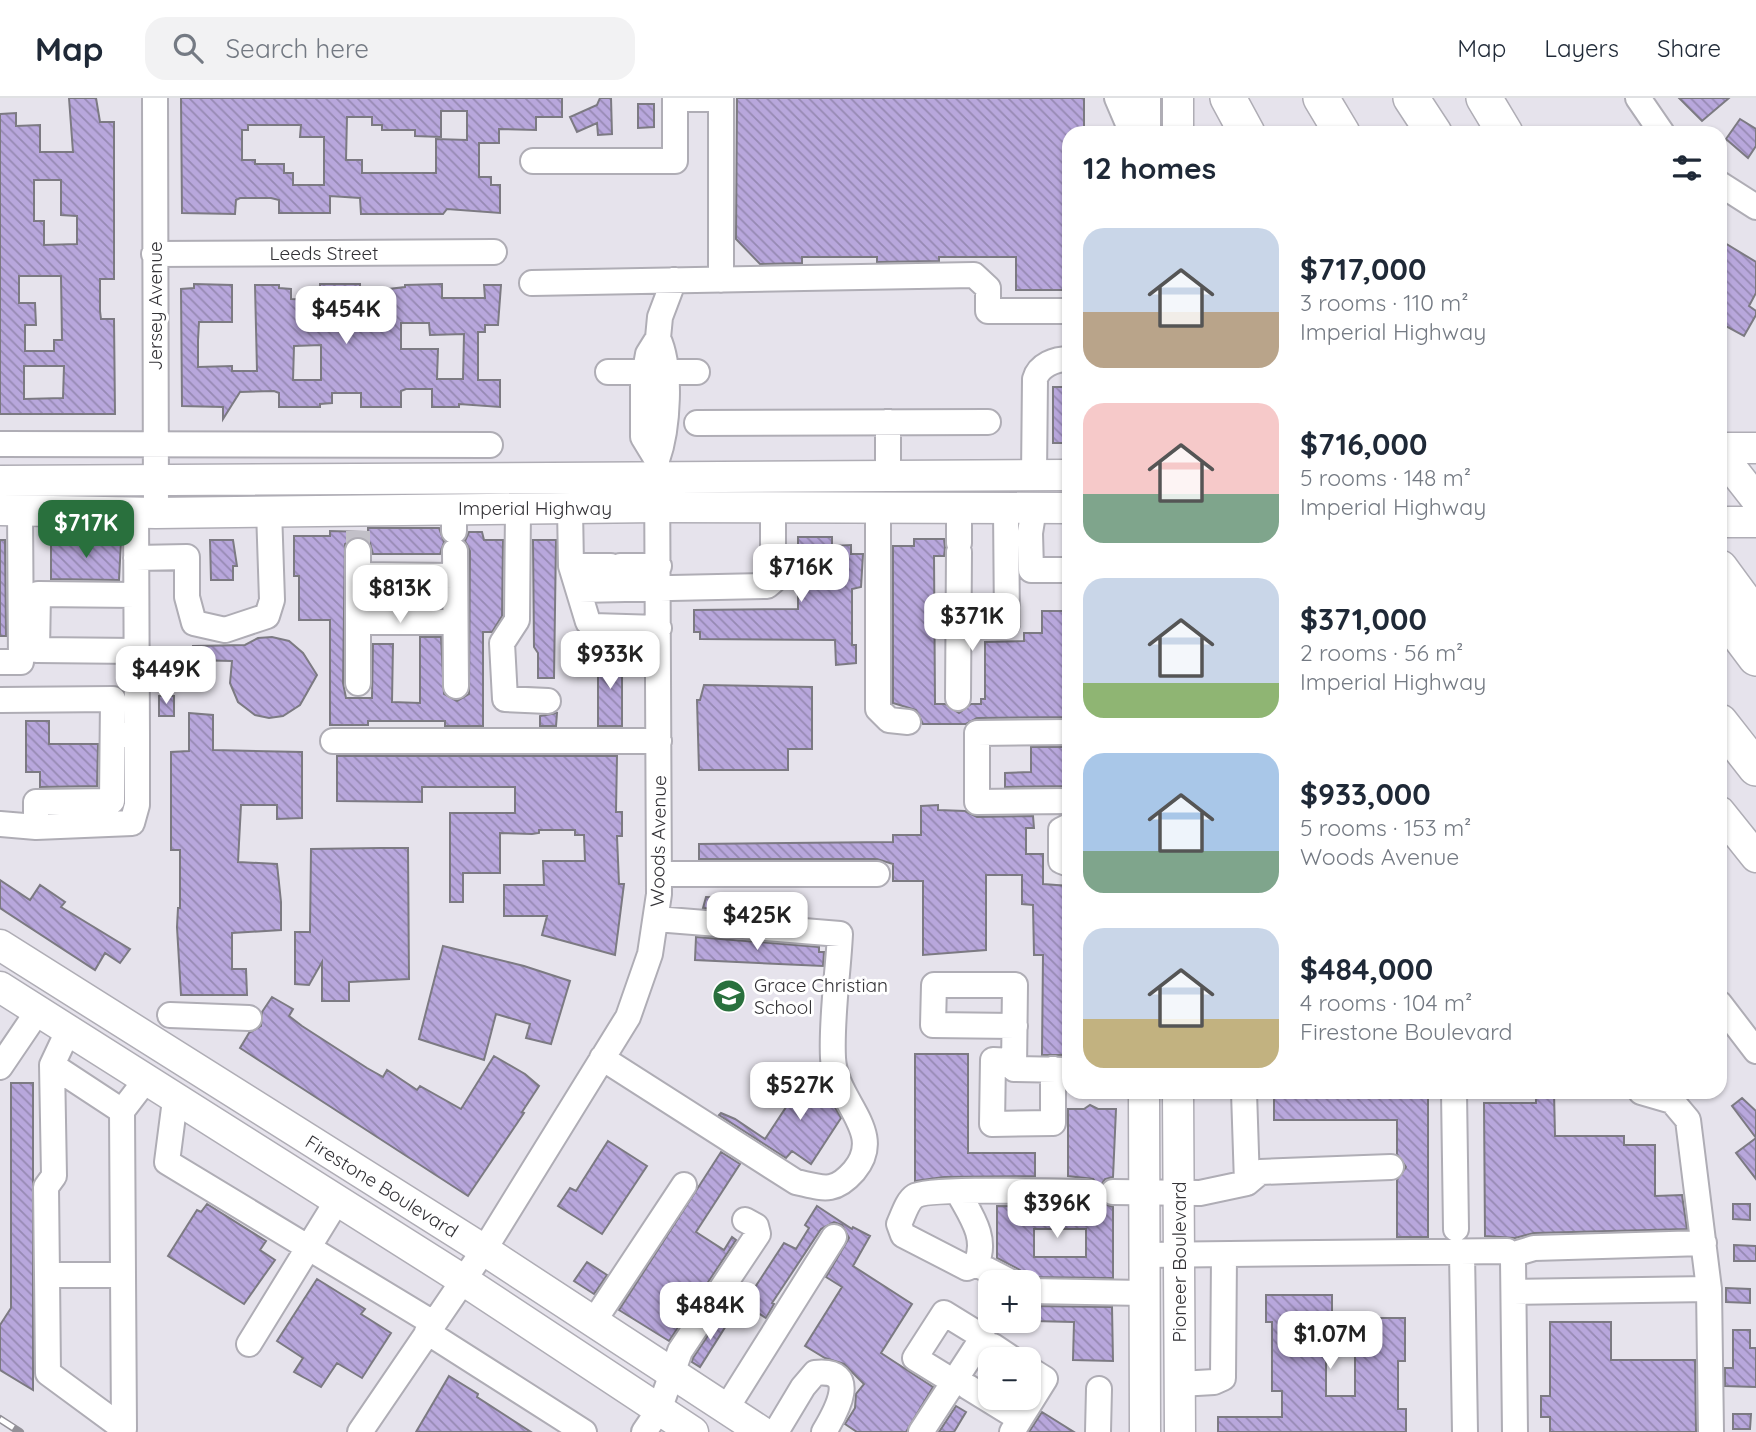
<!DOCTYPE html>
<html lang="en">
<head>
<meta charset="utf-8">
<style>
  body { margin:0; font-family:Quicksand,sans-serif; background:#f2f2f3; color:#1f2937; height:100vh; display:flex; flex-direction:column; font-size:26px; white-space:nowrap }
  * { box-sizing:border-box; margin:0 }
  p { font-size:23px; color:#747a83 }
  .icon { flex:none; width:38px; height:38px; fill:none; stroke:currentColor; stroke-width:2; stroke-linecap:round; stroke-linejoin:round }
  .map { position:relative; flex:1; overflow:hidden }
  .panel { position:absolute; left:1062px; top:28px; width:665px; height:973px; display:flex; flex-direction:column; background:#fff; border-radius:21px; box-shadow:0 2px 5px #0004 }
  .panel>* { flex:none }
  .buttons { position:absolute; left:978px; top:1172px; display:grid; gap:14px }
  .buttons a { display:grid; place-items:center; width:63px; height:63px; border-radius:14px; background:#fff; box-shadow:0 2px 5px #0004; font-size:35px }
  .price { position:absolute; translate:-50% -60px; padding:0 16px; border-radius:14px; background:#fff; color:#222; font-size:23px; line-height:46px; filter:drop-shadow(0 2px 4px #0008) }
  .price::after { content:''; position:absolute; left:50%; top:42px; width:21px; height:16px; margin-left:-10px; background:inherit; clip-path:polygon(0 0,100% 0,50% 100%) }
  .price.selected { background:#29703d; color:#fff }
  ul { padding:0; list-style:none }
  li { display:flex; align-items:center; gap:21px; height:175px; padding:0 21px }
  li span { display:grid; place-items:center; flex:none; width:196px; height:140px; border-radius:21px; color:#555 }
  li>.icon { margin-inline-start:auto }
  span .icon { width:84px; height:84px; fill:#fffc; stroke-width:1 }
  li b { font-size:30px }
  h2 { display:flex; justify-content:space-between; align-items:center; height:84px; padding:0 21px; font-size:30px }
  header { display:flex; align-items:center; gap:42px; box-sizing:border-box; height:98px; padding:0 35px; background:#fff; border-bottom:2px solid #e0e1e3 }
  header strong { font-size:33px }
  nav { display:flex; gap:38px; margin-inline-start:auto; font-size:24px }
  .search { width:490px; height:63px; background:#f2f2f3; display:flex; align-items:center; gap:18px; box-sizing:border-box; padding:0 24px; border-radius:21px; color:#747a83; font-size:26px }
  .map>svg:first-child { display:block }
  .building { fill:url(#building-back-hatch); stroke:#7c7a82; stroke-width:2; fill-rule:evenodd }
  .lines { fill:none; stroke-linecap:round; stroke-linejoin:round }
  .minor-tunnel { stroke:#c2c0c8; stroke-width:24; stroke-dasharray:24 12; stroke-linecap:butt }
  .minor-casing { stroke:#afadb5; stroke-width:28 }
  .major-casing { stroke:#afadb5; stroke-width:33 }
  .highway-casing { stroke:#afadb5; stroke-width:38 }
  .minor { stroke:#fff; stroke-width:24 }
  .major { stroke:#fff; stroke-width:30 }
  .highway { stroke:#fff; stroke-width:35 }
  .rail-casing { stroke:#939198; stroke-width:8 }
  .rail { stroke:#fff; stroke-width:5; stroke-dasharray:16; stroke-linecap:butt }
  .labels { text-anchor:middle; stroke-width:6; stroke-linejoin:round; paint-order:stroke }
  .street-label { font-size:19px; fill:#333236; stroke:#fff }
  .poi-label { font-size:19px; fill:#333236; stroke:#fff; text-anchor:start }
</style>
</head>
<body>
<header>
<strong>Map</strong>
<div class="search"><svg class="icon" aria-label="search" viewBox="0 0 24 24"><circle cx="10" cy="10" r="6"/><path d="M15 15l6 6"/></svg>Search here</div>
<nav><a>Map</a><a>Layers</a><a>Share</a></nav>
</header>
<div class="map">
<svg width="1756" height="1334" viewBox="0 0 1756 1334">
  <defs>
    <pattern id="building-back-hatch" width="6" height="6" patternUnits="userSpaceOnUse" patternTransform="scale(1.75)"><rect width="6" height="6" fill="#b8a7dc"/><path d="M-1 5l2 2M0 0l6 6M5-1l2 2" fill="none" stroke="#9689b3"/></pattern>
  </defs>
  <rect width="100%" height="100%" fill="#e6e3ec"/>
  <!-- building -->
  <path class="building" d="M69,0H96L100,24H114V181H100V213L101,221H114L115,316H0V16L16,15V28L40,27V54H73ZM34,82H61V117L77,118V146L44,147V123H34ZM19,178H61L62,242H54V253H25V227H36L35,205H19ZM24,268H64L63,300L24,301Z
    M181,0H562V19H536V32L499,31V45H479V79H491V87H500V115L447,111L443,116H361L360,100L330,98V115H279V102L271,100H240L236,102L235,116L182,115ZM441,13H467V42L436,41V75H362V62H346L347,19H372V27H382V32H415V38L441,39ZM248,27H301L300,39H324V87H293V75H284V66H255V62H242V32H248Z
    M600,0H611L612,36L598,37L597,25L577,34L570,19L597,7Z
    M737,0H1084V35H1069V192H1016V159H939V163L877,164V159H802V165L760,166L736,141Z
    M1679,0H1729L1702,23Z
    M638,6H654V29L638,30Z
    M1740,21L1756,31V48L1748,60L1726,41Z
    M1720,142L1756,164V195L1749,208L1756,213V217L1744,238L1720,225Z
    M194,186L232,187V224H199L198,242V269L232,268V273H257L255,187H279V190L291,191V201L316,202L320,199V186H360V199H389V191L405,189V187L442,186V200H485L484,187H501L498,227H485V234H478V282H500V309L459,306V309H432V291H406L401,293V309H361V295H332V305L320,306V309H279V295L274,293L240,294L223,321V309L182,308L181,191L194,190ZM401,225H429L430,237L464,236L463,281H437L438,251H401ZM321,247V282H293L294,248Z
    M1053,289H1069V345H1053Z
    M368,430H439L444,444L440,456H373L370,445L359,438L345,446L343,585L346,600H372L373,546H393L392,604L420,605V539H441L444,596L457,603L469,596L470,453L465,443L469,434H482L484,442H503L502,518L492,534H483V628H445V623H368V627H330V522H299V478H294V438H330V433L368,434Z
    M798,439H832V448L851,447V456H863L861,489L852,491V547H856V565L836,567L835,542L700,541V534H694V512L798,511Z
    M914,441H944L945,450L944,458H934L935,606H945L959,615L971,606H981V601H985V544L1024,543V535H1042V513H1069V619L977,620L966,626H923L916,612L893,605V448H914Z
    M0,442H5L6,538H0Z
    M210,442H233L237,468H233V482H211Z
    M533,442H556L554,580H538V555L534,549Z
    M51,443H121L119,482L51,481Z
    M258,540L272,539L289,543L303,555L317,577L300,607L283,618L269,620L255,617L238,604L230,585L232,563L193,562V548L245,547Z
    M601,555H619V567H622V628H598V567H601Z
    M704,587L812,589V651H788V672H699L697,602H700Z
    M159,598H174V618H159Z
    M189,615L213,617V652L302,654V720L277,721V707H241L238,764L277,766L281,804V832L232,835V871H246L247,897H181L177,829L178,810H180V752H171V654L189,653Z
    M557,615L556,628H540V618Z
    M26,623H49V646H98L97,688L40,689V674H26Z
    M1031,649H1069V688L1005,689V675L1031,674Z
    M337,658H617L616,714H622V738H617L619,786H624L615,857L542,837L547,818H504V787H544L543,763H585L584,737H575V732H539V735L532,736L500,735V775H463V804H450V715H515V689H422V704L337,703Z
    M938,707V712L965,713L977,719L1033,718L1034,730H1026V756H1043V786L1069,788V957H1042L1043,857H1034L1033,807L1022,806V777H986V852L923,857V783H893V766L877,761H699V746L893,744V737H921V708Z
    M380,750H408L409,881L349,884V903H322V864L309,887L295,886V834H310L311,751Z
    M0,782L30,802L40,787L65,804L61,809L130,851L120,865L105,855L95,872L0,810Z
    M762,798L782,799V816L761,815Z
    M706,799L725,800V812L703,810Z
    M696,839L819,849V854H824L823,868L695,862Z
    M443,848L524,868L570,883L551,946L526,940L530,926L496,916L484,962L419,941Z
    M272,899L293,911L289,918L302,928L367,970L383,979L387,972L417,992L420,988L461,1011L494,958L525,976L539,988L522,1014L524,1015L468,1098L240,950L249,935L261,928L262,914Z
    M915,956H968V1055H1035V1078L944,1079L915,1083Z
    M793,976L829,999L841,1020L811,1066L792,1053L786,1060L719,1017L721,1015L735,1021L765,1041L794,997L783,991Z
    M11,985H33V1292L0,1272V1227L11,1210Z
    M1274,994H1428V1139H1397V1082L1406,1069L1397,1056V1022H1274Z
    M1536,994H1554L1555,1038H1624V1047H1655V1098L1682,1097L1687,1131L1534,1135L1515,1140L1485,1138L1484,1005H1536Z
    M1742,1000L1756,1013V1081L1736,1055L1756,1040L1732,1008Z
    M1090,1007L1098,1011H1116L1113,1079L1105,1081L1100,1089L1093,1081L1068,1078V1011H1084Z
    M608,1043L647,1068L602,1136L558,1108L570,1090L576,1093Z
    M721,1054L740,1066L696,1134L724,1152L732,1139L736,1142L669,1243L619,1212Z
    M1099,1099L1105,1106L1113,1109V1180L1026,1179L1020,1172L997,1160V1108L1086,1109L1094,1107ZM1034,1131H1086V1159H1034Z
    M207,1106L266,1143L260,1152L275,1162L244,1206L168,1158L197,1112L201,1114Z
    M1733,1106H1750V1122L1733,1121Z
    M817,1108L852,1131L853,1129L870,1138L853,1168L912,1206L881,1255L933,1289L906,1334H857L845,1326L855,1310L856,1296L864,1286L844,1266L825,1260L805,1248L842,1189L826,1179L849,1140L842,1127L834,1124L821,1131L772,1205L774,1206L766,1220L744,1206L784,1145L796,1151L809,1130L805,1127Z
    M1734,1147L1756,1148V1163H1734Z
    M587,1164L607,1177L594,1196L574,1183Z
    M317,1181L365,1211L361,1216L391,1235L362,1280L337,1265L321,1289L294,1274L303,1260L277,1243Z
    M1726,1190L1750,1191V1205L1726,1204Z
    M1266,1197H1332V1220H1405V1263H1398V1311H1406V1334H1218V1319H1282V1293H1272V1224H1266ZM1326,1254H1355V1298H1326Z
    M1029,1208L1112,1209L1113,1263L1073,1262L1074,1224L1033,1223L1029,1221Z
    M721,1218L729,1223L700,1269L692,1264L693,1260Z
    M1550,1224H1611V1262H1695L1696,1334H1550V1319H1541V1298H1550Z
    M1733,1232H1750V1250H1756V1289L1725,1288V1270H1733Z
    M449,1278L478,1296L477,1299L531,1334H416Z
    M956,1308L966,1314L954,1334H939Z
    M1042,1314L1074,1334H1029Z
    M1733,1316H1751L1750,1331H1733Z"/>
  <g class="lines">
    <!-- minor-tunnel -->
    <path class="minor-tunnel" d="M358,433V453"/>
    <defs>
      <path id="minor" d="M155,0L156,415
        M1117,0L1132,35
        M1638,0L1662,35
        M675,1H721V182
        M533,63H675V0
        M1720,86L1756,109
        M154,156L494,154
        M532,185L974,177L988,190V213H1069
        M608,274H644
        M665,274H697
        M888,324V377
        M697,325L988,324
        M0,346L490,347
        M657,362L643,339V284L648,256L658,240L660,219L674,182
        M1034,377L1035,281C1039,267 1055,261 1069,261
        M454,410V433
        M518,410L517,522L502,545L505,601L548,603
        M570,410L571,468L588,524L593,528L659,530
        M1034,410L1030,435L1031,472H1069
        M878,411V611L889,622L908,624
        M959,411V445
        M1006,411L1007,526
        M136,413L137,637
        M455,453L456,588
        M136,460L187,459V499L194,525L225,532L267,518L272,502L269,412
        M571,468H611
        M620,468H659
        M359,477L455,478
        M579,492L767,488L773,483V411
        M136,497L38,496L37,552L136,553
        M359,524H455
        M0,564H21L20,412
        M358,585V453
        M958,600L959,454
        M0,602L113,601L112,703L36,704V729L0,726
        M1069,634L977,635V704L1069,703
        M333,643H659
        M1069,728L1061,732V763L1069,766
        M36,729L132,725L137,707V637H120
        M660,776H877
        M1720,906L1756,953
        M170,917L249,920
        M1015,928L933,927L934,887H1015L1014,971L1069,972
        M68,933L52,967L54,1078L46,1089L47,1177H123L122,1013L145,983
        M602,960L796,1084C823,1090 834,1096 854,1073C887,1034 835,1004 833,960C831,920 838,877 840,836L656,821
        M1014,963L993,962L992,1026L1053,1025V971
        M52,967L122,1013
        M0,969L38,913
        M1454,994L1456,1131
        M1641,994L1672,1003L1688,1022L1709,1191
        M175,1002L167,1064L433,1225
        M1247,1085L1260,1074L1391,1069
        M958,1094C971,1118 988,1140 976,1166L967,1170L903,1137L899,1126C903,1118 907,1103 915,1098C929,1089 1061,1094 1086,1094
        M1113,1094L1200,1095L1247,1085L1244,994
        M1462,1155L1465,1334
        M1144,1157L1507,1153L1513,1162L1515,1334
        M1511,1157L1534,1150L1704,1145
        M976,1166L1013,1185
        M47,1177L48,1275L124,1331L123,1177
        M1029,1193L1144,1195
        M1514,1194L1709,1191L1711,1334
        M594,1223L684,1087
        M427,1234L584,1334
        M249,1246L337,1103
        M993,1248L1014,1262
        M1180,1286L1214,1284L1223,1280L1224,1158
        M968,1289L1020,1321L1012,1334
        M726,1311L834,1139
        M1020,1321L1045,1281L1029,1271
        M360,1334L484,1152L628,919L650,856L659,796L657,362C668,331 672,270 658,240
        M644,1334L659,1312L680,1253L758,1136L756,1128L745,1122
        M776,1334L803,1289L815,1275C861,1270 836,1314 824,1334
        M921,1334L983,1239L944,1215L915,1260L954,1284
        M1098,1334L1099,1291"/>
      <path id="major" d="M1145,35V0
        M1178,35V0
        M1720,350H1756
        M1720,355L1756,401
        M0,383L1069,377
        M0,412L156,415L657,409L1069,410
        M1720,424H1756
        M1720,714L1756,759
        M0,847L484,1152L762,1334
        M0,889L463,1182L693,1334
        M1144,994L1145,1334
        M1178,994L1180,1334"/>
      <path id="highway" d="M1228,0L1247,35
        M1321,0L1342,35
        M1411,0L1434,35
        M1484,0L1505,35
        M1720,470L1756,519
        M1720,512L1756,560
        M1720,624L1756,670"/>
    </defs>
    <!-- minor casing -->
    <use href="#minor" class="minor-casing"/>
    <!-- major casing -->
    <use href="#major" class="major-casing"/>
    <!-- highway casing -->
    <use href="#highway" class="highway-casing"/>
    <!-- minor -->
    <use href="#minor" class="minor"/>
    <!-- major -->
    <use href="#major" class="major"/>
    <!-- highway -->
    <use href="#highway" class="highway"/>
    <defs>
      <path id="rail" d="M0,1321L20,1334"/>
    </defs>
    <!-- rail casing -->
    <use href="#rail" class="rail-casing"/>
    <!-- rail -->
    <use href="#rail" class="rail"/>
  </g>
  <!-- icons -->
  <defs>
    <symbol id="school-disc" viewBox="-11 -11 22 22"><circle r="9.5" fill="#29703d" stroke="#fff"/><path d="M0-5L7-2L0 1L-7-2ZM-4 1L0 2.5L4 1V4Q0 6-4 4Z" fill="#fff"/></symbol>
  </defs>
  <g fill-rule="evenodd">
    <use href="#school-disc" x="710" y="879" width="38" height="38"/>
  </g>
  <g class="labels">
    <!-- street labels -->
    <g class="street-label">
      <text x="324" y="162">Leeds Street</text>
      <text transform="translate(155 208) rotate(-90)" y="7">Jersey Avenue</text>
      <text x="535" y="417">Imperial Highway</text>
      <text transform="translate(658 743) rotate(-89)" y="7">Woods Avenue</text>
      <text transform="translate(382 1088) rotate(32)" y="7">Firestone Boulevard</text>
      <text transform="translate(1179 1164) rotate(-90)" y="7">Pioneer Boulevard</text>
    </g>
    <!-- poi labels -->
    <g class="poi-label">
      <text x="754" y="894">Grace Christian<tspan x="754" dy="22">School</tspan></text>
    </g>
  </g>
</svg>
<div class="buttons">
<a>+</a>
<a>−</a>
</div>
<b class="price" style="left:346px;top:248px">$454K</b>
<b class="price selected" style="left:86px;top:462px">$717K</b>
<b class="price" style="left:801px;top:506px">$716K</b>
<b class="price" style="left:400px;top:527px">$813K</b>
<b class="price" style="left:972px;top:555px">$371K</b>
<b class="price" style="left:610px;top:593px">$933K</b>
<b class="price" style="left:166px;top:608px">$449K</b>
<b class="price" style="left:757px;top:854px">$425K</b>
<b class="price" style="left:800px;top:1024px">$527K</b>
<b class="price" style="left:1057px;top:1142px">$396K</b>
<b class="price" style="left:710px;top:1244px">$484K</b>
<b class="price" style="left:1330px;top:1273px">$1.07M</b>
<section class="panel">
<h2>12 homes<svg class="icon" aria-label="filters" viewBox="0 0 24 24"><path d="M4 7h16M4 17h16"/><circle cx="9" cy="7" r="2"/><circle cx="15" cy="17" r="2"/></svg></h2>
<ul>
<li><span style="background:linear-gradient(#c9d6e8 60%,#b9a48a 0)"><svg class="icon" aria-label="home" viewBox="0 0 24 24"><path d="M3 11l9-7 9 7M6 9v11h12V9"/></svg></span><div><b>$717,000</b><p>3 rooms · 110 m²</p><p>Imperial Highway</p></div></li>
<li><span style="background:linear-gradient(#f6c9c9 65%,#7fa58c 0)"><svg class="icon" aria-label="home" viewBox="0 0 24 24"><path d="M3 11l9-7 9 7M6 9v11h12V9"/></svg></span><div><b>$716,000</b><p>5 rooms · 148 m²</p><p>Imperial Highway</p></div></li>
<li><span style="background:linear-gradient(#c9d6e8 75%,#8fb573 0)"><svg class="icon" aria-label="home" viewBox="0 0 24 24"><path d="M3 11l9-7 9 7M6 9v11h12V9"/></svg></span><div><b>$371,000</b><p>2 rooms · 56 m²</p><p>Imperial Highway</p></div></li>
<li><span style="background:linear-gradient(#a9c7e8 70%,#7fa58c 0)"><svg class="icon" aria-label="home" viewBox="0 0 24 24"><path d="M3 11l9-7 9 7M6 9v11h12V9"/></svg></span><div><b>$933,000</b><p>5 rooms · 153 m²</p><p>Woods Avenue</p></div></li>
<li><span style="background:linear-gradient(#c9d6e8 65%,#c2b280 0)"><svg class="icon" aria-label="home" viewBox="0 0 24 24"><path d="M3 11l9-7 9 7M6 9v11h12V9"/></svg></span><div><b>$484,000</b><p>4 rooms · 104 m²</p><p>Firestone Boulevard</p></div></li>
</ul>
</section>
</div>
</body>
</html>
